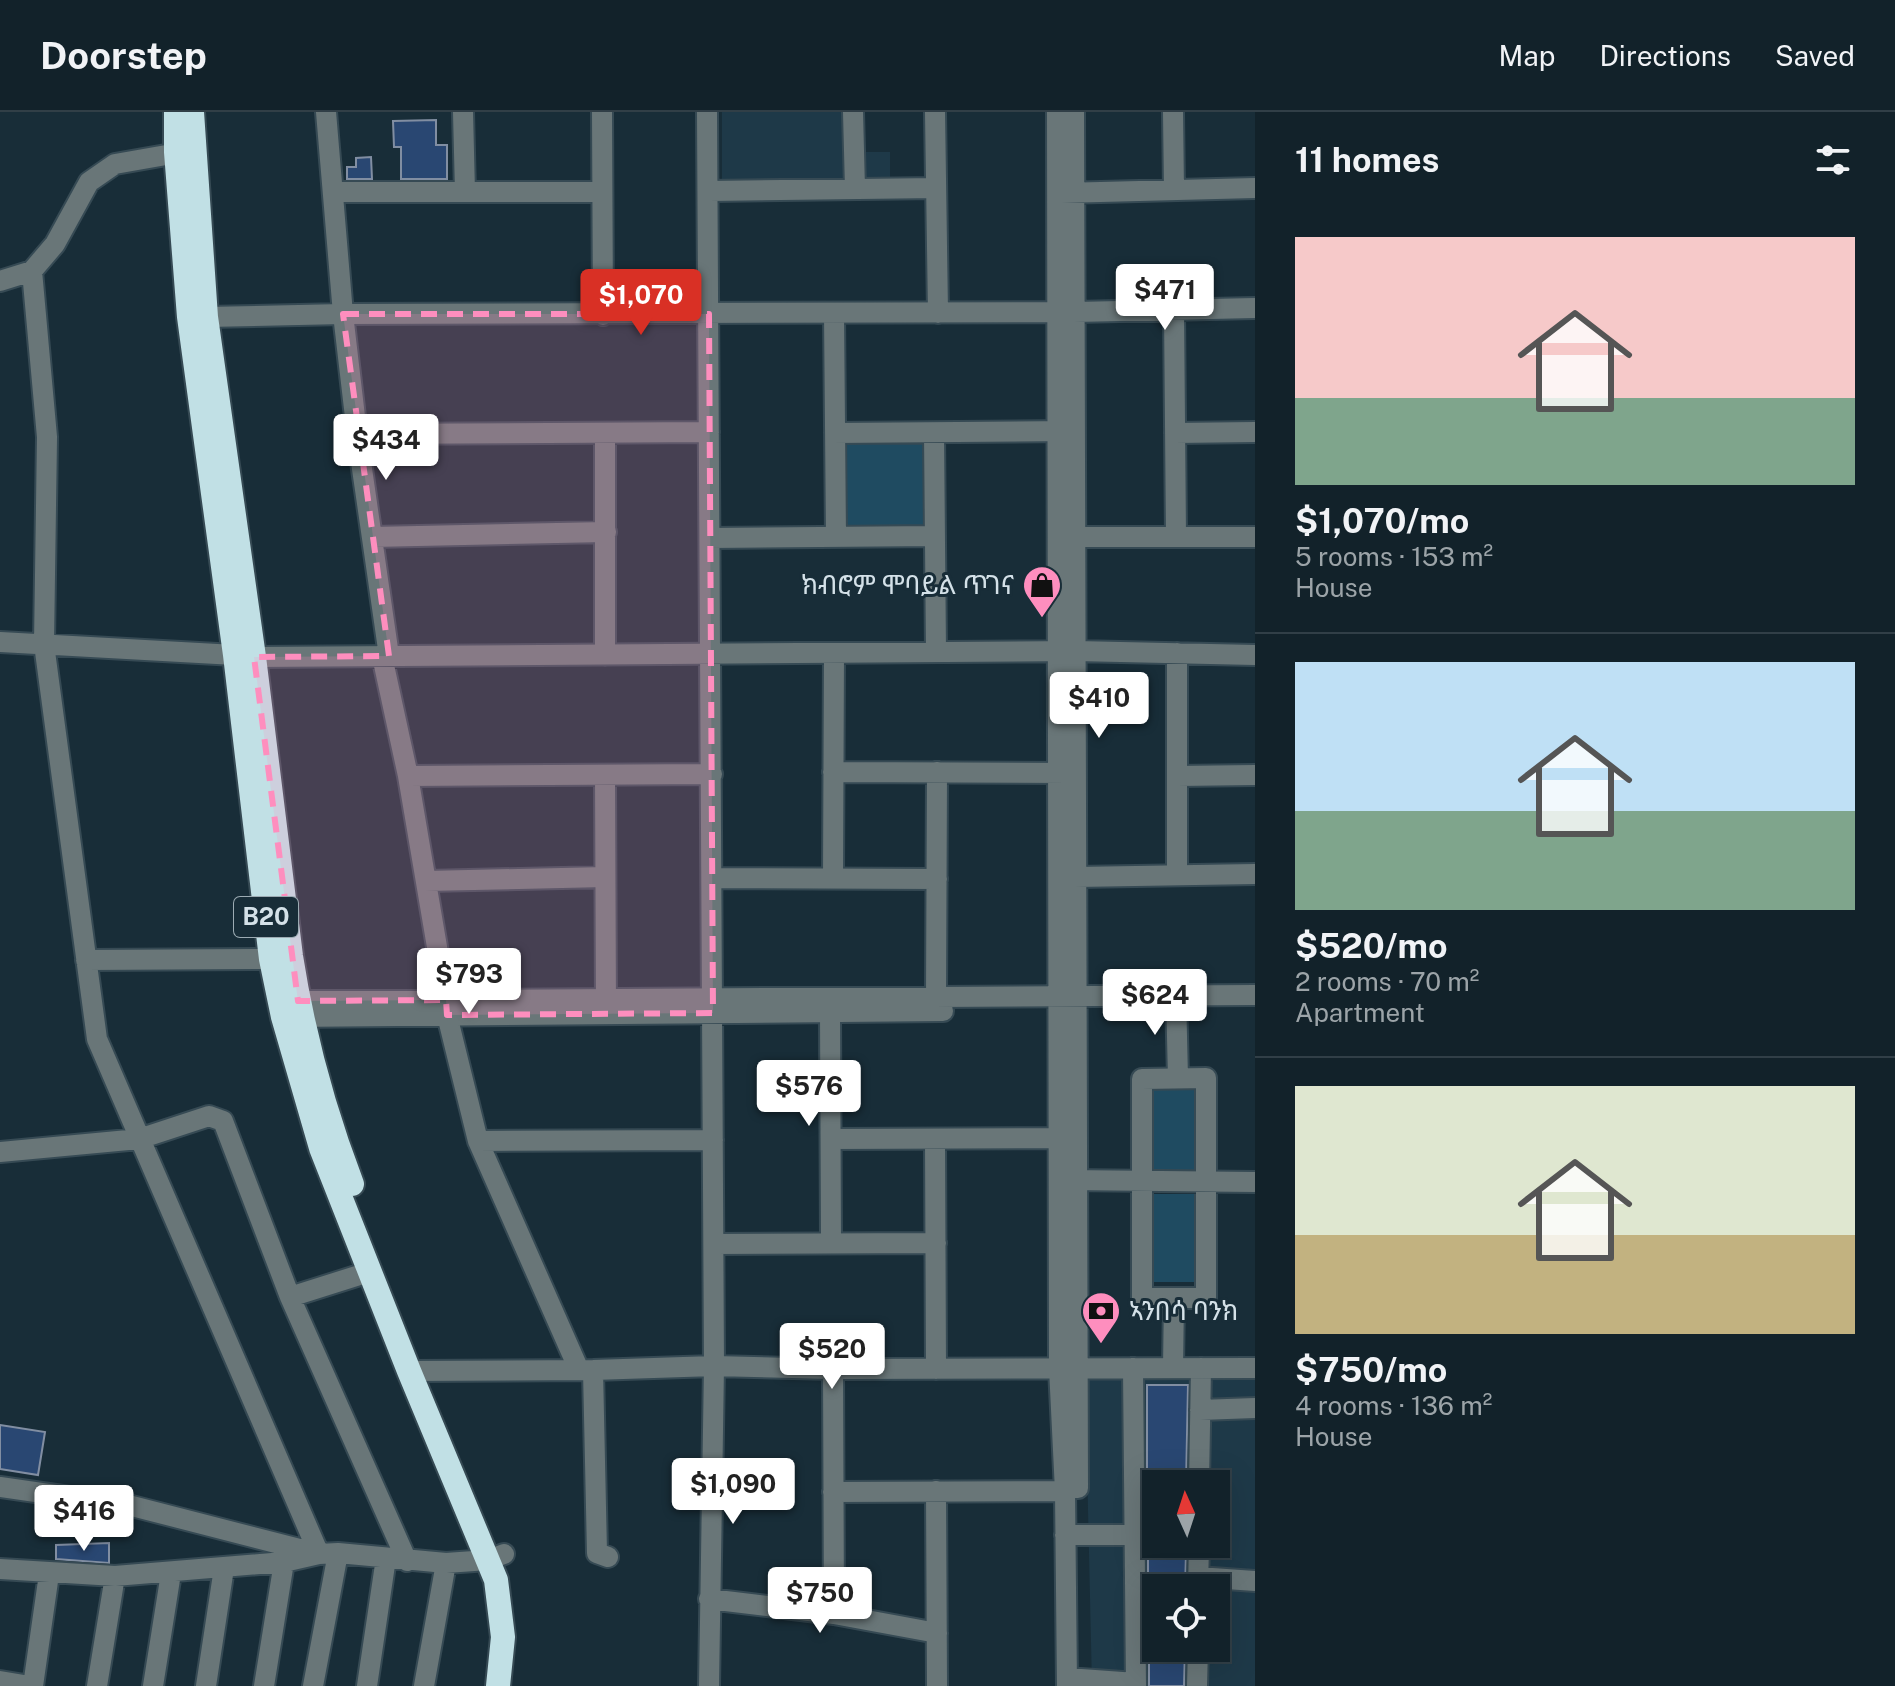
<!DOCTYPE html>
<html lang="en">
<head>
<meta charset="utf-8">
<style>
  body { margin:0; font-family:"Public Sans","Noto Sans Ethiopic",sans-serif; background:#1f2f36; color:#f1f3f6; height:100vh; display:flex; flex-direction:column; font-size:30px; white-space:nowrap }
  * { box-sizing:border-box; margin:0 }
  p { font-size:26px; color:#9ca4a8 }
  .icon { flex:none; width:44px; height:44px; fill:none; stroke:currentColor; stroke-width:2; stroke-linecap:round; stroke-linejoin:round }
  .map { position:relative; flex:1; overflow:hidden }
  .panel { display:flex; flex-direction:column; background:#12222a; width:640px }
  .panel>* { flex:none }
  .needle { width:52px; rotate:357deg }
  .tools { position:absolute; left:1142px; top:1358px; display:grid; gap:16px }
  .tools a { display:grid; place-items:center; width:88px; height:88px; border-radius:0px; background:#12222a; box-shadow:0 8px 32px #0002,0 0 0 2px #313f47; font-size:40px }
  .price { position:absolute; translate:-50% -68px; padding:0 18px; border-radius:8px; background:#fff; color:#222; font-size:26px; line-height:52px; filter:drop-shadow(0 2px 4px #0008) }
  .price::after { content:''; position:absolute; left:50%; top:48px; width:24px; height:18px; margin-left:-12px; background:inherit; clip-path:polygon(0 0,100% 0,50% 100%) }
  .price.active { background:#d93025; color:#fff }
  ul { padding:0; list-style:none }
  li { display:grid; align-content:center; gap:16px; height:424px; padding:0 40px }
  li+li { border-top:2px solid #313f47 }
  li span { display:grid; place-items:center; height:248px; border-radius:0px; color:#555 }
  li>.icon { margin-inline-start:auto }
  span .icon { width:144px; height:144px; fill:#fffc; stroke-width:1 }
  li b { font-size:34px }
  h2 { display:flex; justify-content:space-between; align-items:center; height:96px; padding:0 40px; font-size:34px }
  header { display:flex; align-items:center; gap:48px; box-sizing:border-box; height:112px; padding:0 40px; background:#12222a; border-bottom:2px solid #313f47 }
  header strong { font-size:38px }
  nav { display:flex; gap:44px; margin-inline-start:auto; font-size:28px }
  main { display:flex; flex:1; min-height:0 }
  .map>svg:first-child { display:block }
  .built { fill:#1e3948; fill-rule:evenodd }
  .green { fill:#1f4b61 }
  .building { fill:#294772; stroke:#818ea2; stroke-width:2 }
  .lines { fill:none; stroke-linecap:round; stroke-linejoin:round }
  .minor-casing { stroke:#364a54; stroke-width:24 }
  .highway-casing { stroke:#364a54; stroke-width:28 }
  .minor { stroke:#697678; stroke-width:20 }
  .highway { stroke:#c1e0e5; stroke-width:24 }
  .marked { fill:#fe8ebe; fill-opacity:0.2; stroke:#fe8ebe; stroke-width:6; stroke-dasharray:16 10; stroke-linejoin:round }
  .labels { text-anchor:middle; stroke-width:6; stroke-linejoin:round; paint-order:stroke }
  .shield { fill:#182d38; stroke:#9cabb3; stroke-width:2 }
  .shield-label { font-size:24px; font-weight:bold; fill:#d4e1e8 }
  .poi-label { font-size:26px; fill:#d4e1e8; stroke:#182d38; text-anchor:end }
</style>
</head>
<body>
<header>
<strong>Doorstep</strong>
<nav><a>Map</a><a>Directions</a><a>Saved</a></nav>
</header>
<main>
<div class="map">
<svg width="1255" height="1574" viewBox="0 0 1255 1574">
  <rect width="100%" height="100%" fill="#182d38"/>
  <!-- built -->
  <path class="built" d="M722,0H846V72H722Z
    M862,40H890V68H862Z
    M1255,1264V1574H1092L1085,1265ZM1156,1372H1216V1432H1156ZM1156,1476H1216V1536H1156Z"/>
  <!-- green -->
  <path class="green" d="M930,325L931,419L841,420L840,326Z
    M1149,974H1199V1062H1149Z
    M1150,1082H1200V1170H1150Z"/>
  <!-- building -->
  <path class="building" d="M436,8V33H447V67H401V35H394L393,9Z
    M371,45L372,67H347V55H356V46Z
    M1147,1273H1188L1186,1372H1156V1409H1147Z
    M0,1313L45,1320L38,1363L0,1357Z
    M109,1431V1451L56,1447V1433Z
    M1148,1441H1186L1185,1476H1148Z
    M1149,1536H1185L1184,1574H1149Z"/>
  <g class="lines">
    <defs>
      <path id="minor" d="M326,0L343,202L357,322L389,544
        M463,0L465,80
        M602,0L603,203
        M707,0L714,1254L709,1574
        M853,0L855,77
        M935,0L938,201
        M1057,0L1059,1256L1065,1379L1067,1574
        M1074,0L1078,1376
        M1173,0L1174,78
        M709,79L936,76
        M333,80H602
        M1062,81L1255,76
        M32,159L47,325L44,532L97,927L319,1442
        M0,169L32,159L55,132L89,70L115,52L189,39
        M1174,198L1176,425
        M834,201L836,425
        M206,205L343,202L1075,200L1255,196
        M605,321V543
        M835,321L1071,319
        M934,321L936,540
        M1175,321L1255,320
        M357,322L709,320
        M372,425L606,420
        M1062,425H1255
        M710,426L935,424
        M0,530L235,543
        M382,544L408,664L446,888L447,903L478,1029L579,1258
        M254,545L1076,539L1255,543
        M833,660L1069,661
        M605,663L606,899
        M408,664L712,662
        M1177,664L1255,663
        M1177,763V541
        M1076,765L1255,762
        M712,766L937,767
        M833,766L834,541
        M426,769L605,765
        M86,848L271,847
        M1176,883L1178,966
        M936,885L937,660
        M287,889L1255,883
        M830,900L831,1131
        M287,905L943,899
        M1206,966V1186H1142V967Z
        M831,1027L1059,1026
        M935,1027L936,1257
        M478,1029L713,1028
        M0,1040L139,1027L209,1004L223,1009L290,1185L407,1449
        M1067,1068L1255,1070
        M714,1132L936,1131
        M290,1185L369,1160
        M1133,1256L1136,1574
        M1173,1256L1174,1186
        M833,1257L834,1502
        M593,1258L597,1441L608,1445
        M409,1259L593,1258L714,1254L833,1257L1255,1256
        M1200,1298L1255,1296
        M1199,1372L1201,1256
        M0,1375L132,1394L315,1441
        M936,1379L937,1574
        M833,1380L1065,1379
        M1065,1423H1156
        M0,1457L115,1464L284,1450L319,1442L338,1441L446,1451L488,1448L504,1442
        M1198,1465L1255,1469
        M1198,1476L1199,1432
        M709,1487L834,1502L937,1521
        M1067,1566L1136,1571
        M0,1569L30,1574
        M33,1574L49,1462
        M97,1574L115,1464
        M153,1574L171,1461
        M206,1574L224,1456
        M264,1574L284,1450
        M313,1574L338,1441
        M367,1574L386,1446
        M424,1574L446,1451
        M1197,1574L1198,1536"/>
      <path id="highway" d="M176,0V40L189,205L235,543L271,847L283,905L321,1036L409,1259L496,1468L503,1525L498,1574
        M192,0L206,205L254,545L291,844C303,921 324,999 352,1072"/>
    </defs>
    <!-- minor casing -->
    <use href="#minor" class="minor-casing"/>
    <!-- highway casing -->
    <use href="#highway" class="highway-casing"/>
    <!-- minor -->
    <use href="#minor" class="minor"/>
    <!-- highway -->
    <use href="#highway" class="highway"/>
  </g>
  <!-- marked area -->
  <path class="marked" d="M343,202H709L713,901L447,903L446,888L298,889L254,545L389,544Z"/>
  <!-- icons -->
  <defs>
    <symbol id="shop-pin" viewBox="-11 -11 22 30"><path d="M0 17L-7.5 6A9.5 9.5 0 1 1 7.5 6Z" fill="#fe8ebe" stroke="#182d38"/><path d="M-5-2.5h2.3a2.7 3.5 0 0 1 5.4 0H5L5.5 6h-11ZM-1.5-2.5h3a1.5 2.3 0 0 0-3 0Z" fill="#111"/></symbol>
    <symbol id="bank-pin" viewBox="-11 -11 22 30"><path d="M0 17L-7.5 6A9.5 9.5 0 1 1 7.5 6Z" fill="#fe8ebe" stroke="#182d38"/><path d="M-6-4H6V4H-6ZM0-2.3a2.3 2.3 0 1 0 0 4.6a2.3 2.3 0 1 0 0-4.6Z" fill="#111"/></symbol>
  </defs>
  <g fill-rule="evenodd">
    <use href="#shop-pin" x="1020" y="451" width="44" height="60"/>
    <use href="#bank-pin" x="1079" y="1177" width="44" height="60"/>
  </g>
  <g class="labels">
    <!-- shield labels -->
    <rect class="shield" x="234" y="785" width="64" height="40" rx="6"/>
    <g class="shield-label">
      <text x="266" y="813">B20</text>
    </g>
    <!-- poi labels -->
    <g class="poi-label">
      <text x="1014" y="482">ክብሮም ሞባይል ጥገና</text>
      <text x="1129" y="1208" text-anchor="start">ኣንበሳ ባንክ</text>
    </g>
  </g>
</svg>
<div class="tools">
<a><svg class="needle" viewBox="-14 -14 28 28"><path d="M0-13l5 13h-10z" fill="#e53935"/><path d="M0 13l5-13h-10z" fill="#9ca4a8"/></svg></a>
<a><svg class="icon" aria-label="locate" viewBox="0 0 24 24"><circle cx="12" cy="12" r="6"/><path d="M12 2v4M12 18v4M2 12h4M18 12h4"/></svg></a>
</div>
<b class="price" style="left:1165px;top:220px">$471</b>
<b class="price active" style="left:641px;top:225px">$1,070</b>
<b class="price" style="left:386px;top:370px">$434</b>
<b class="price" style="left:1099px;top:628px">$410</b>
<b class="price" style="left:469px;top:904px">$793</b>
<b class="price" style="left:1155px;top:925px">$624</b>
<b class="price" style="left:809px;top:1016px">$576</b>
<b class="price" style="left:832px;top:1279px">$520</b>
<b class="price" style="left:733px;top:1414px">$1,090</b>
<b class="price" style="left:84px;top:1441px">$416</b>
<b class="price" style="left:820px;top:1523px">$750</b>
</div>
<section class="panel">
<h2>11 homes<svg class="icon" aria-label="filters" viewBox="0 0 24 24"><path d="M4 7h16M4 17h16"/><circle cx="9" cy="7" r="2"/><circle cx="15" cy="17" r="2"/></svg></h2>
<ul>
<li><span style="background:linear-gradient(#f6c9c9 65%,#7fa58c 0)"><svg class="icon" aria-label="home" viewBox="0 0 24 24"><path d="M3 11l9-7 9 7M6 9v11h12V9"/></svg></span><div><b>$1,070/mo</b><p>5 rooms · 153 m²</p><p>House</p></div></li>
<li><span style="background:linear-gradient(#bfe0f5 60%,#7fa58c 0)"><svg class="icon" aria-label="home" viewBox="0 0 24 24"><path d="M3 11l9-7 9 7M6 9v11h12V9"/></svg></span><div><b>$520/mo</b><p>2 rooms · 70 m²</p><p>Apartment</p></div></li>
<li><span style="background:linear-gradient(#dfe7d0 60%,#c2b280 0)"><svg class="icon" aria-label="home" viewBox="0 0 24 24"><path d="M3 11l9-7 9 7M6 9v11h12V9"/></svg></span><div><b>$750/mo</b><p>4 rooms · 136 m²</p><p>House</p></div></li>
</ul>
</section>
</main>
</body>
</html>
